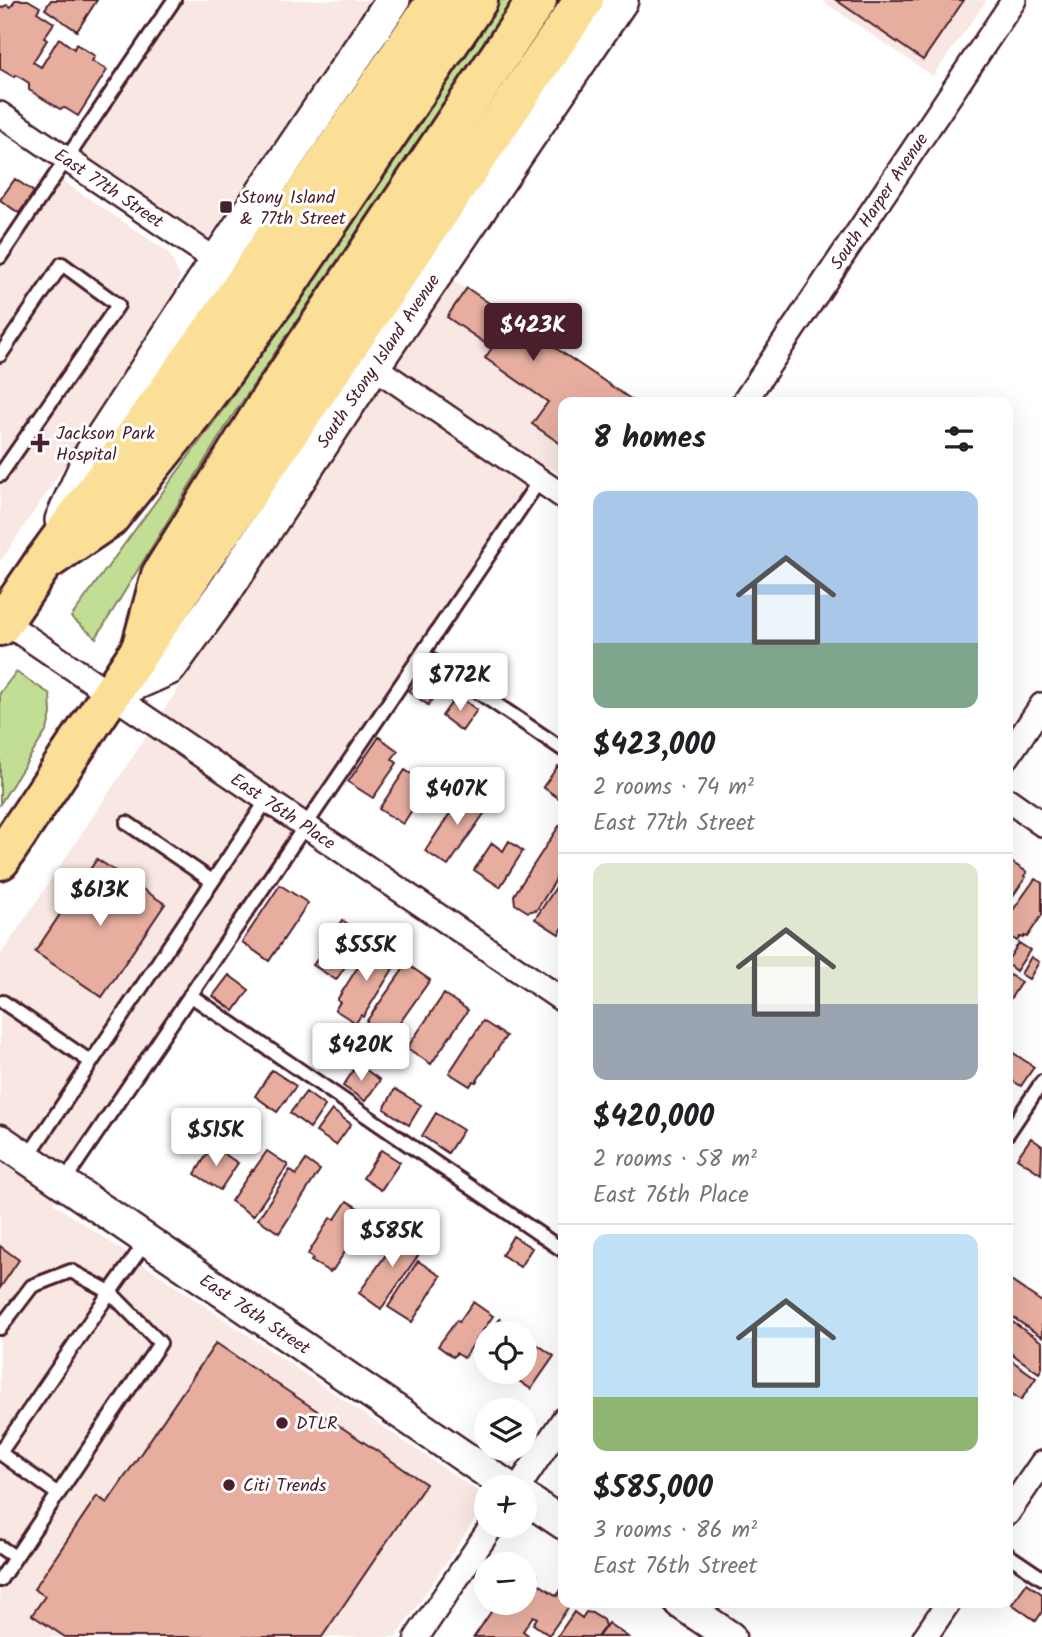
<!DOCTYPE html>
<html lang="en">
<head>
<meta charset="utf-8">
<style>
  body { margin:0; font-family:Kalam,sans-serif; background:#f2f2f2; color:#202124; height:100vh; display:flex; flex-direction:column; font-size:26px; white-space:nowrap }
  * { box-sizing:border-box; margin:0 }
  p { font-size:23px; color:#757577 }
  .icon { flex:none; width:38px; height:38px; fill:none; stroke:currentColor; stroke-width:2; stroke-linecap:round; stroke-linejoin:round }
  .map { position:relative; flex:1; overflow:hidden }
  .side { position:absolute; left:558px; top:397px; width:455px; height:1211px; display:flex; flex-direction:column; background:#fff; border-radius:14px; box-shadow:0 7px 28px #0002 }
  .side>* { flex:none }
  .buttons { position:absolute; left:474px; top:1321px; display:grid; gap:14px }
  .buttons a { display:grid; place-items:center; width:63px; height:63px; border-radius:50%; background:#fff; box-shadow:0 7px 28px #0002; font-size:35px }
  .price { position:absolute; translate:-50% -60px; padding:0 16px; border-radius:7px; background:#fff; color:#222; font-size:23px; line-height:46px; filter:drop-shadow(0 2px 4px #0008) }
  .price::after { content:''; position:absolute; left:50%; top:42px; width:21px; height:16px; margin-left:-10px; background:inherit; clip-path:polygon(0 0,100% 0,50% 100%) }
  .price.on { background:#4a1f2b; color:#fff }
  ul { padding:0; list-style:none }
  li { display:grid; align-content:center; gap:14px; height:371px; padding:0 35px }
  li+li { border-top:2px solid #e0e0e0 }
  li span { display:grid; place-items:center; height:217px; border-radius:14px; color:#555 }
  li>.icon { margin-inline-start:auto }
  span .icon { width:126px; height:126px; fill:#fffc; stroke-width:1 }
  li b { font-size:30px }
  h2 { display:flex; justify-content:space-between; align-items:center; height:84px; padding:0 35px; font-size:30px }
  .map>svg:first-child { display:block }
  .built { fill:#f8e7e2 }
  .green { fill:#c2de95; stroke:#867e60; stroke-width:2 }
  .building { fill:#e7aea0; stroke:#4a1f2b; stroke-width:2 }
  .lines { fill:none; stroke-linecap:round; stroke-linejoin:round }
  .service-casing { stroke:#4a1f2b; stroke-width:18 }
  .minor-casing { stroke:#4a1f2b; stroke-width:28 }
  .tertiary-casing { stroke:#4a1f2b; stroke-width:35 }
  .secondary-casing { stroke:#4a1f2b; stroke-width:38 }
  .trunk-casing { stroke:#4a1f2b; stroke-width:44 }
  .motorway-casing { stroke:#4a1f2b; stroke-width:44 }
  .service { stroke:#fff; stroke-width:12 }
  .minor { stroke:#fff; stroke-width:23 }
  .tertiary { stroke:#fff; stroke-width:30 }
  .secondary { stroke:#fff; stroke-width:33 }
  .trunk { stroke:#fbdf96; stroke-width:38 }
  .motorway { stroke:#fbdf96; stroke-width:38 }
  .poi-dot { fill:#4a1f2b; stroke:#fff; stroke-width:2.5 }
  .labels { text-anchor:middle; stroke-width:6; stroke-linejoin:round; paint-order:stroke }
  .street-label { font-size:18px; fill:#4a1f2b; stroke:#fff }
  .poi-label { font-size:18px; fill:#4a1f2b; stroke:#fff; text-anchor:start }
</style>
</head>
<body>
<div class="map">
<svg width="1042" height="1637" viewBox="0 0 1042 1637">
  <rect width="100%" height="100%" fill="#fff"/>
  <filter id="ink" filterUnits="userSpaceOnUse"><feTurbulence type="fractalNoise" baseFrequency=".0143" numOctaves="2"/><feDisplacementMap in="SourceGraphic" scale="14" xChannelSelector="R" yChannelSelector="G"/><feConvolveMatrix kernelMatrix="1 2 1 2 8 2 1 2 1" color-interpolation-filters="sRGB"/></filter>
  <g filter="url(#ink)">
    <!-- built -->
    <path class="built" d="M174,0H370L208,239L73,148Z
      M821,0H987L933,76Z
      M55,176L168,252L180,277L159,325L0,562V257Z
      M451,279L631,402H564L563,477L548,466L84,1159L53,1203L486,1497V1503L396,1637H0V956Z"/>
    <!-- green -->
    <path class="green" d="M498,0H514L231,418L96,638L71,617L225,407Z
      M16,672L50,694L51,714L47,730L0,804V693Z"/>
    <!-- building -->
    <path class="building" d="M15,0H28L40,7L37,12L54,23L44,38L47,40L33,62L41,67L59,38L74,49L76,44L95,56L92,61L107,70L78,116L65,108L60,109L29,90V83L16,75L14,77L0,69V8L7,5L11,7Z
      M51,0H97L77,31L45,9Z
      M836,0H964L923,60Z
      M15,179L34,192L19,213L0,200Z
      M467,288L635,402H564V446L532,424L548,402L485,358L492,348L447,317Z
      M424,672L442,686L428,705L409,691Z
      M457,695L477,710L462,731L442,716Z
      M379,737L398,751L392,759L397,763L373,798L348,782Z
      M558,766L564,770V802L543,787Z
      M405,770L428,785L403,824L379,809Z
      M466,789L490,805L448,866L425,851Z
      M559,826L564,829V863L557,874L555,881L536,911L535,910L528,912L515,904L514,895Z
      M509,841L523,851L500,887L474,870L492,843L503,851Z
      M97,859L165,904L102,997L35,952Z
      M1008,860L1027,872L1024,876L1026,877L1008,903Z
      M564,875V926L559,934L535,919Z
      M1035,879L1042,883V915L1027,937L1024,936L1023,938L1020,937L1017,941L1008,935V917Z
      M280,885L308,903L269,961L242,942Z
      M342,920L366,936L336,980L313,965L322,953L319,951L330,935L332,936Z
      M373,943L399,959L363,1017L361,1015L356,1023L335,1010L340,1002L337,1000Z
      M1019,943L1030,950L1016,971L1008,965V960Z
      M1031,957L1039,962L1029,979L1021,974Z
      M407,964L430,980L389,1038L366,1022Z
      M1008,974L1021,982L1009,1001L1008,1000Z
      M229,975L249,990L234,1011L213,996Z
      M444,994L468,1010L431,1064L407,1048Z
      M483,1021L506,1036L476,1082L473,1081L470,1086L449,1073Z
      M1012,1052L1034,1067L1021,1086L1008,1078V1058Z
      M358,1064L380,1080L365,1101L343,1086Z
      M272,1070L296,1086L277,1112L255,1096Z
      M395,1089L421,1105L409,1125L384,1109Z
      M306,1092L325,1106L310,1128L290,1113Z
      M332,1110L351,1124L336,1145L316,1132Z
      M436,1113L463,1130L448,1153L422,1136Z
      M1031,1138L1042,1146L1041,1174L1017,1158Z
      M212,1146L238,1163L220,1190L195,1174Z
      M381,1150L400,1162L381,1190L363,1178Z
      M267,1151L288,1165L253,1216L231,1201L252,1170L253,1171Z
      M306,1160L320,1170L279,1233L258,1219L290,1170L296,1175Z
      M347,1201L369,1215L333,1270H332L330,1272L311,1261L313,1258L308,1254L330,1218L335,1219Z
      M404,1229L426,1244L381,1309L359,1293Z
      M513,1236L532,1248L520,1267L502,1255Z
      M0,1246L19,1260L0,1288Z
      M418,1261L441,1276L412,1322L388,1307Z
      M1008,1279L1042,1302V1337L1008,1314Z
      M473,1302L493,1316L464,1358L456,1353L453,1357L438,1346L457,1320L459,1322Z
      M500,1319L521,1334H490Z
      M1008,1319L1042,1342V1368L1039,1373L1008,1351Z
      M525,1336L554,1356L531,1389L513,1377L511,1381L499,1372H525Z
      M216,1343L426,1484L322,1637H65L32,1615L45,1596L34,1589L97,1496L107,1503Z
      M1008,1358L1036,1378L1021,1400L1008,1391Z
      M525,1567L537,1575L533,1580L557,1596L560,1591L564,1594V1603H569L570,1605L549,1635L533,1624L537,1618L533,1616L523,1631L528,1635L527,1637H474L497,1603H525Z
      M1027,1583L1042,1594V1612L1036,1621L1012,1604Z
      M574,1612L582,1618L586,1612L592,1613L603,1620L605,1626L597,1637H557Z
      M608,1623L628,1637H598Z"/>
    <g class="lines">
      <defs>
        <path id="service" d="M0,257L174,0
          M0,355L62,264L118,305L0,475
          M422,654L564,750
          M127,823L212,881
          M190,995L564,1251
          M3,1002L91,1062
          M1008,1133L1042,1082
          M27,1158L267,800
          M63,1183L539,481
          M0,1328L32,1286L71,1271L110,1292L0,1453
          M0,1453L58,1494
          M0,1547L15,1557
          M1008,1555L1042,1578
          M0,1580L160,1343L110,1292L147,1240"/>
        <path id="minor" d="M0,114L217,261
          M373,366L564,497
          M744,402L1014,0
          M3,621L564,1001
          M1008,756L1042,705
          M1008,800L1042,824
          M518,1488L564,1419
          M1008,1513L1042,1463
          M417,1637L492,1526
          M925,1637L948,1603"/>
        <path id="tertiary" d="M0,1140L510,1488
          M525,1498L564,1524
          M680,1603L730,1637"/>
        <path id="secondary" d="M62,520L91,455L217,261L393,0
          M111,694L169,668L227,588L373,366L621,0"/>
        <path id="trunk" d="M0,626L43,563L109,518L186,422L281,293L478,0
          M0,860L141,649L161,575L271,398L537,0"/>
        <path id="motorway" d="M43,563L213,329L437,0
          M141,649L584,0"/>
      </defs>
      <!-- service casing -->
      <use href="#service" class="service-casing"/>
      <!-- minor casing -->
      <use href="#minor" class="minor-casing"/>
      <!-- tertiary casing -->
      <use href="#tertiary" class="tertiary-casing"/>
      <!-- secondary casing -->
      <use href="#secondary" class="secondary-casing"/>
      <!-- trunk casing -->
      <use href="#trunk" class="trunk-casing"/>
      <!-- motorway casing -->
      <use href="#motorway" class="motorway-casing"/>
      <!-- service -->
      <use href="#service" class="service"/>
      <!-- minor -->
      <use href="#minor" class="minor"/>
      <!-- tertiary -->
      <use href="#tertiary" class="tertiary"/>
      <!-- secondary -->
      <use href="#secondary" class="secondary"/>
      <!-- trunk -->
      <use href="#trunk" class="trunk"/>
      <!-- motorway -->
      <use href="#motorway" class="motorway"/>
    </g>
  </g>
  <!-- markers -->
  <g class="poi-dot">
    <rect x="219" y="200" width="14" height="14" rx="3.5"/>
    <path d="M36.5 432.5h7v7h7v7h-7v7h-7v-7h-7v-7h7z"/>
    <circle cx="282" cy="1423" r="7"/>
    <circle cx="229" cy="1485" r="7"/>
  </g>
  <g class="labels">
    <!-- street labels -->
    <g class="street-label">
      <text transform="translate(109 188) rotate(34)" y="6">East 77th Street</text>
      <text transform="translate(879 201) rotate(-56)" y="6">South Harper Avenue</text>
      <text transform="translate(378 361) rotate(-56)" y="6">South Stony Island Avenue</text>
      <text transform="translate(283 811) rotate(34)" y="6">East 76th Place</text>
      <text transform="translate(255 1314) rotate(34)" y="6">East 76th Street</text>
    </g>
    <!-- poi labels -->
    <g class="poi-label">
      <text x="240" y="203">Stony Island<tspan x="240" dy="21">&amp; 77th Street</tspan></text>
      <text x="56" y="439">Jackson Park<tspan x="56" dy="21">Hospital</tspan></text>
      <text x="296" y="1429">DTLR</text>
      <text x="243" y="1491">Citi Trends</text>
    </g>
  </g>
</svg>
<div class="buttons">
<a><svg class="icon" aria-label="locate" viewBox="0 0 24 24"><circle cx="12" cy="12" r="6"/><path d="M12 2v4M12 18v4M2 12h4M18 12h4"/></svg></a>
<a><svg class="icon" aria-label="layers" viewBox="0 0 24 24"><path d="M12 4l9 5-9 5-9-5zM3 14l9 5 9-5"/></svg></a>
<a>+</a>
<a>−</a>
</div>
<b class="price on" style="left:533px;top:363px">$423K</b>
<b class="price" style="left:460px;top:713px">$772K</b>
<b class="price" style="left:457px;top:827px">$407K</b>
<b class="price" style="left:100px;top:928px">$613K</b>
<b class="price" style="left:366px;top:983px">$555K</b>
<b class="price" style="left:361px;top:1083px">$420K</b>
<b class="price" style="left:216px;top:1168px">$515K</b>
<b class="price" style="left:392px;top:1269px">$585K</b>
<section class="side">
<h2>8 homes<svg class="icon" aria-label="filters" viewBox="0 0 24 24"><path d="M4 7h16M4 17h16"/><circle cx="9" cy="7" r="2"/><circle cx="15" cy="17" r="2"/></svg></h2>
<ul>
<li><span style="background:linear-gradient(#a9c7e8 70%,#7fa58c 0)"><svg class="icon" aria-label="home" viewBox="0 0 24 24"><path d="M3 11l9-7 9 7M6 9v11h12V9"/></svg></span><div><b>$423,000</b><p>2 rooms · 74 m²</p><p>East 77th Street</p></div></li>
<li><span style="background:linear-gradient(#dfe7d0 65%,#9aa5b1 0)"><svg class="icon" aria-label="home" viewBox="0 0 24 24"><path d="M3 11l9-7 9 7M6 9v11h12V9"/></svg></span><div><b>$420,000</b><p>2 rooms · 58 m²</p><p>East 76th Place</p></div></li>
<li><span style="background:linear-gradient(#bfe0f5 75%,#8fb573 0)"><svg class="icon" aria-label="home" viewBox="0 0 24 24"><path d="M3 11l9-7 9 7M6 9v11h12V9"/></svg></span><div><b>$585,000</b><p>3 rooms · 86 m²</p><p>East 76th Street</p></div></li>
</ul>
</section>
</div>
</body>
</html>
